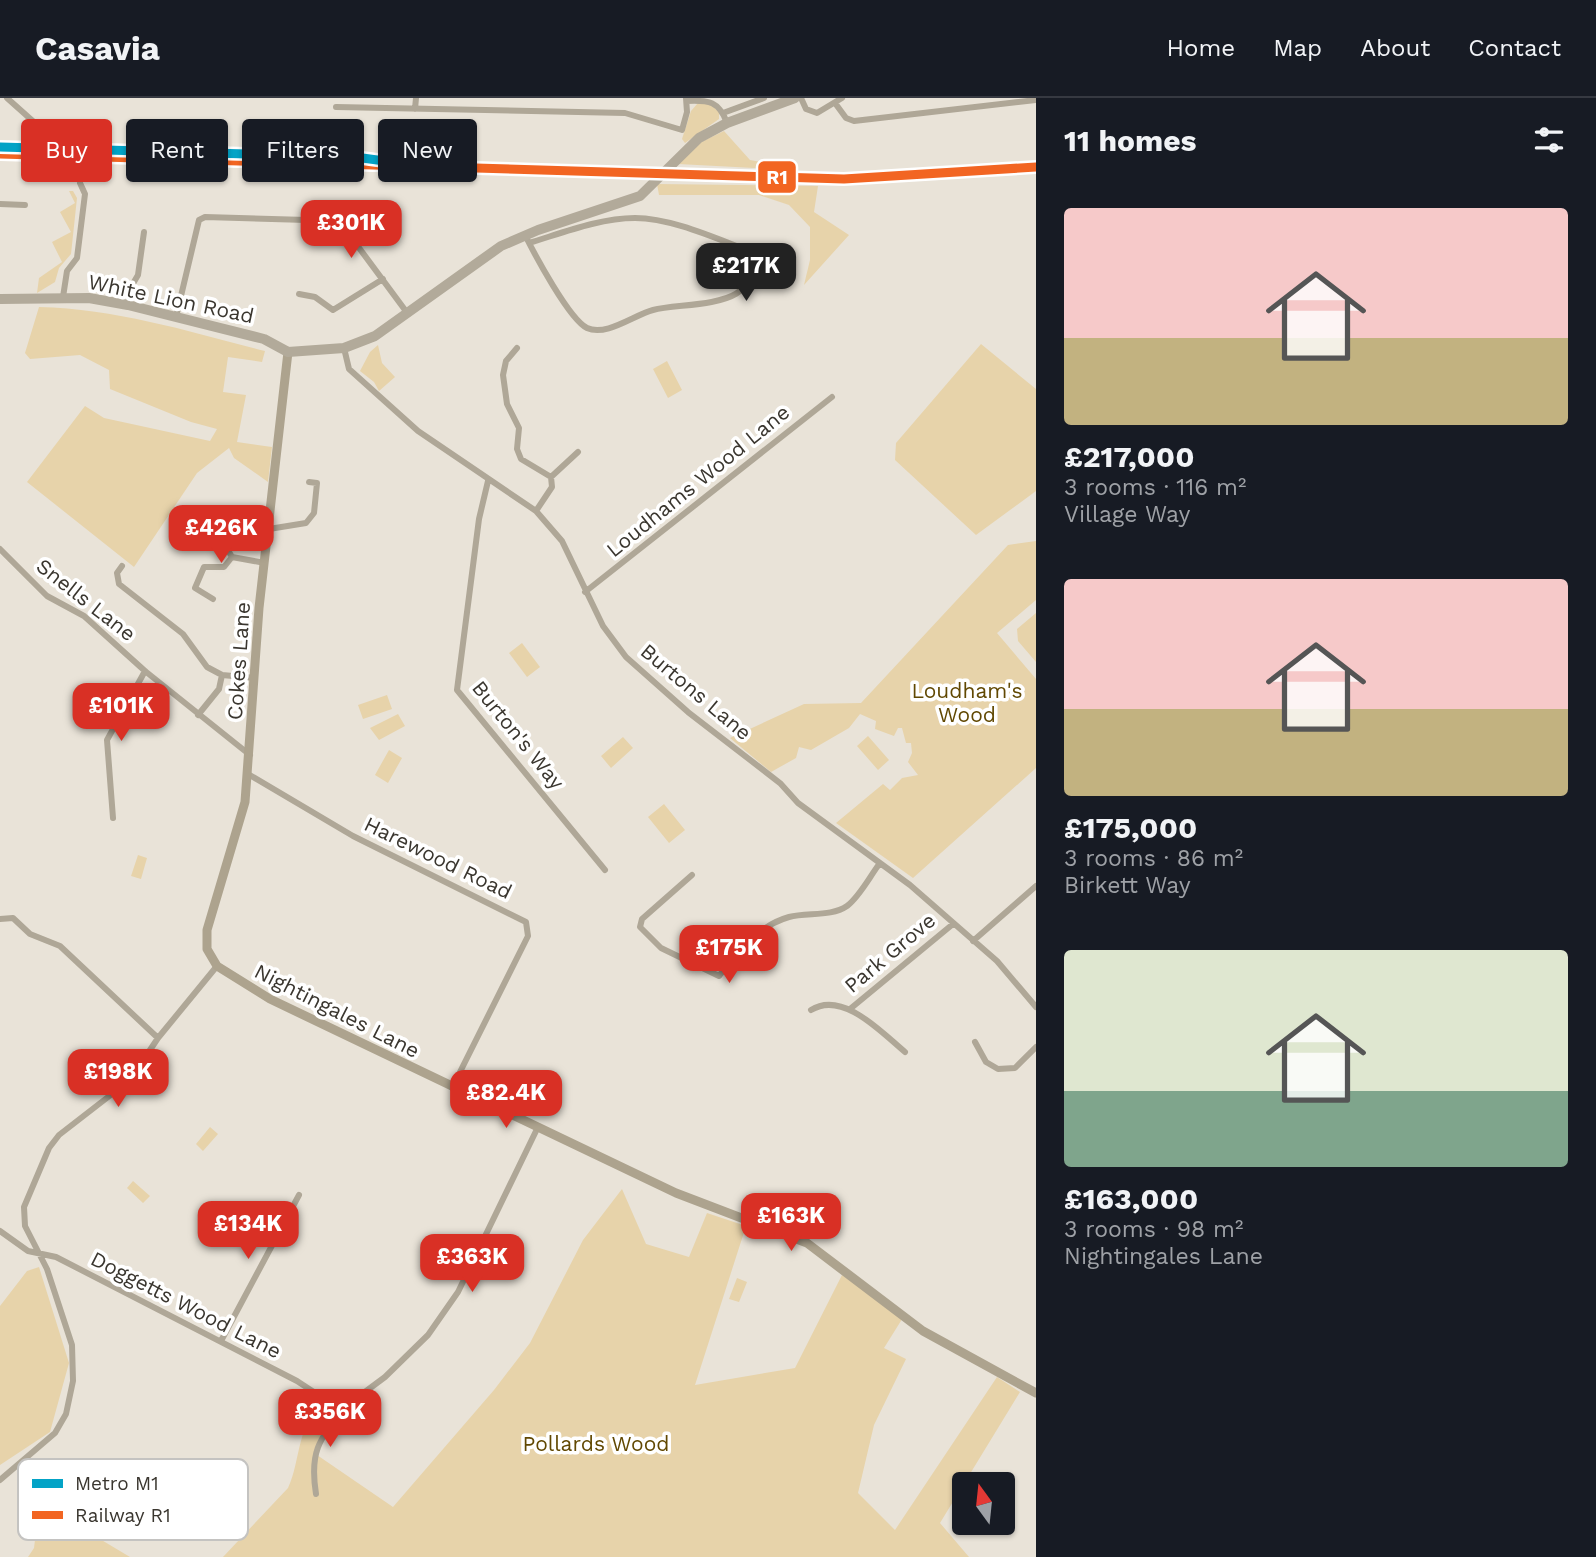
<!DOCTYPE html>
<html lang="en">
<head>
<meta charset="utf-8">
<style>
  body { margin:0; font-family:"Work Sans",sans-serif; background:#20242c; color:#f1f3f6; height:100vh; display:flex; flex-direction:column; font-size:26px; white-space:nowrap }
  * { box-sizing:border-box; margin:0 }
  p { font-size:23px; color:#9ea1a6 }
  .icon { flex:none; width:38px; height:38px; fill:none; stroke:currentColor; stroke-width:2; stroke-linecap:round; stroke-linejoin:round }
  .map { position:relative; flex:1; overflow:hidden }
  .side { display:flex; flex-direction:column; background:#171b24; width:560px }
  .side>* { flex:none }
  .hud { position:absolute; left:21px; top:21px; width:665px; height:63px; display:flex; gap:14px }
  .needle { width:46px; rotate:345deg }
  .tools { position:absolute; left:952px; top:1374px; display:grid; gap:14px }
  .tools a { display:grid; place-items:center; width:63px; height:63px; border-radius:7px; background:#171b24; box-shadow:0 2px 5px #0004; font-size:35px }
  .price { position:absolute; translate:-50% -60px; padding:0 16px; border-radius:14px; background:#d93025; color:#fff; font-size:23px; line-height:46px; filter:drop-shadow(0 2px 4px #0008) }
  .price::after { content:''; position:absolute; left:50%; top:42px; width:21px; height:16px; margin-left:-10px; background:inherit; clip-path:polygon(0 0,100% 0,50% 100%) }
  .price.active { background:#222; color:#fff }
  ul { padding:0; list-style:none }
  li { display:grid; align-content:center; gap:14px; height:371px; padding:0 28px }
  li span { display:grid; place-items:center; height:217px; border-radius:7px; color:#555 }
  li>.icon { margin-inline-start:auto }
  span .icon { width:126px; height:126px; fill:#fffc; stroke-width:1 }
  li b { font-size:30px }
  h2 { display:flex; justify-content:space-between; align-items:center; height:84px; padding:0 28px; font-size:30px }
  .chip { padding:0 24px; border-radius:7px; background:#171b24; box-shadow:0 2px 5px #0004; font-size:24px; line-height:63px }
  .chip.active { background:#d93025; color:#fff }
  header { display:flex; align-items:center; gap:42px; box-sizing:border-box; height:98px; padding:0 35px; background:#171b24; border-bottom:2px solid #363941 }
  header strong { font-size:33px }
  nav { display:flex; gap:38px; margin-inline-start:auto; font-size:24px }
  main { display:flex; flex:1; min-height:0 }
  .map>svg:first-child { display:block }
  .green { fill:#e7d3aa }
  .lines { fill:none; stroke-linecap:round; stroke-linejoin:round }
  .minor { stroke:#afa797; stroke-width:6 }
  .secondary { stroke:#ada38e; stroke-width:9 }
  .primary { stroke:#b2aa9a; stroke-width:10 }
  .rail-1-casing { stroke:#fff; stroke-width:14 }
  .rail-1 { stroke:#f26522; stroke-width:9 }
  .metro-1-casing { stroke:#fff; stroke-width:14 }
  .metro-1 { stroke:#03a3c6; stroke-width:9 }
  .labels { text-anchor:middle; stroke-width:7; stroke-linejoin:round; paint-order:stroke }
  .street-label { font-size:21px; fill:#3a362f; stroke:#fff }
  .park-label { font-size:21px; fill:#614802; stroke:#fff }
  .key { fill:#fff; stroke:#c4c3c1; stroke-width:2 }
  .key-label { font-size:19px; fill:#3a362f }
  .line-badge { stroke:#fff; stroke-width:2.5 }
  .badge-label { font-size:19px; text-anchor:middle; font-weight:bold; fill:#fff }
</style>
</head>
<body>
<header>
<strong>Casavia</strong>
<nav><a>Home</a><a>Map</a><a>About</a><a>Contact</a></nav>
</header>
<main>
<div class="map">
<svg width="1036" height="1459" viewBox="0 0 1036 1459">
  <rect width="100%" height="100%" fill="#e9e3d8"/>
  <!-- green -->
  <path class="green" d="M698,5H710L719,14V21L685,45L682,41L691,13Z
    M724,33L750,62L772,66V71L678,66L697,46Z
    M657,86L818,88L814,114L849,137L804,187L810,162V129L789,107L759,97H659Z
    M69,93H73L77,100L71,156L59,170L55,184L37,195L39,180L62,164L52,144L71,134L60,114L75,105Z
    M39,209C118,211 190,234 265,253L262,264L228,259L223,294L246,297L237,344L272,349L268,384L234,360L229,350L197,375L134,469L27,384L85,308L104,320L210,343L217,331L191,324L110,291L109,272L80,257L30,261L25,255Z
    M981,246L1036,291V393L976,437L895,362L896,345Z
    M378,247L382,265L395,279L379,293L374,284L360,273L370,254Z
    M667,263L682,292L668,300L653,271Z
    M1036,443V502L997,535L1036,581V670L913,780L836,725L883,686L890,692L902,680L918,677L908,664L912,655L911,645H906L902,630H898L894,638L875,631L876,623L860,616L849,630L811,652L799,649L796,660L771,674L730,640L804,606L861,605L1008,447Z
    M1036,515V564L1018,543L1017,531Z
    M522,545L540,569L527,579L509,555Z
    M387,597L392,611L363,621L358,607Z
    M398,616L405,628L379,642L370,630Z
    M868,638L889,662L878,672L857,648Z
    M623,639L633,650L611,670L601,658Z
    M389,652L402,660L388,685L375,677Z
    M664,706L685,732L669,745L648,719Z
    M138,757L147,760L141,781L131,778Z
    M210,1029L218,1036L203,1053L196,1046Z
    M133,1083L150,1098L143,1105L127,1090Z
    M622,1091L646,1146L689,1159L707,1115L746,1128L695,1287L795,1270L842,1177L904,1218L884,1250L906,1261L874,1327L858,1395L895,1432L997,1279L1020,1294L940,1425L969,1459H223L288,1390C301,1363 297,1320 326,1305L338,1311L343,1319L325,1339L317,1357L393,1409L494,1292L530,1245L583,1142Z
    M39,1169L69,1265L50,1334L0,1367V1208L27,1173Z
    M737,1180L747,1184L739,1204L729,1201Z
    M48,1410L130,1459H28L34,1450L38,1418Z"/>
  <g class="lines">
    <!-- minor -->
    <path class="minor" d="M7,0L35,25
      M801,0L806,11L817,15L842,0
      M687,3C709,2 719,3 727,25
      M835,5L846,20L854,23L1036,2
      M336,9L625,15L682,32L687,14L686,0
      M415,11L416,0
      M723,15L764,0
      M0,106L25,107
      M376,113L353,129L351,139L408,216
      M525,137C535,157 569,221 587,230C606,239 634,217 653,212C688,203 777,213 739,149C708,137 668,120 635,120C600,120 562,135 529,145
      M299,196L315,199L333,212L383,181
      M63,199L67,173L77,160L85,96L80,85
      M128,207L131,189L138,177L144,134
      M176,219L199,122L205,119L342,123
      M344,250L349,271L418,333L536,413L562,443L603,528L626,559L688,614L780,685L798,705L910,787L997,863L1036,909
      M517,250L506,263L503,277L507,306L519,330L517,351L521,361L551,379L552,389L536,413
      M551,379L578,354
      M488,383L479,421L457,592L605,772
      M220,423L222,442L232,459L265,465
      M269,431L306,425L314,415L317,385L309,384
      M0,451L47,498L84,518L145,573L250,657
      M122,468L117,475L119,486L183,536L207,569L222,577L255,580
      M585,494L832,299
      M213,501L195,490L204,469H224L232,459
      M99,604L121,614
      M198,617L219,591L222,577
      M248,676L353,738L526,824L528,838L452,990
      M113,720L107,642L145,573
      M692,777L642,821L640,829L661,850L719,878C739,854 757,828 789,819C807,814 831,819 847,808C860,798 870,778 880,765
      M0,821L13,820L30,836L60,848L158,940
      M973,843L1036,788
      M850,911L953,826
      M811,912C843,892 882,935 905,954
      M975,944L986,964L998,971L1015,970L1036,949
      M0,1133L28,1153L56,1159L297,1283L329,1304L346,1308L385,1279L428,1237L458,1194L537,1031
      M221,1243L299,1097
      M0,1382L55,1335L66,1316L73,1283L72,1247L47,1171L25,1128L24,1109L49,1050L59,1037L130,982L158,940L217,868
      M316,1396C309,1352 320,1341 346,1308"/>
    <!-- secondary -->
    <path class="secondary" d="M288,254L259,510L245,704L207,832V851L217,868L270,901L676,1095L807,1145L923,1233L1036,1295"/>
    <!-- primary -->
    <path class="primary" d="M0,201L89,200L128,207L264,241L288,254L344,250L375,238L501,148L538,132L640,98L699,40L727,25L795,0"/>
    <defs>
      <path id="rail-1" d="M0,56L844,81L1036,69"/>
    </defs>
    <!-- rail-1 casing -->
    <use href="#rail-1" class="rail-1-casing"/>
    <!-- rail-1 -->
    <use href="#rail-1" class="rail-1"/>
    <defs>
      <path id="metro-1" d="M0,49L355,59L392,64"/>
    </defs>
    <!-- metro-1 casing -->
    <use href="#metro-1" class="metro-1-casing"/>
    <!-- metro-1 -->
    <use href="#metro-1" class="metro-1"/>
  </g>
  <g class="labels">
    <!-- street labels -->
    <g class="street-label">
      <text transform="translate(171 201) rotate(12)" y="7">White Lion Road</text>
      <text transform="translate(698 383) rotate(-39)" y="7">Loudhams Wood Lane</text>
      <text transform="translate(86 502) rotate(38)" y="7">Snells Lane</text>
      <text transform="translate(239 563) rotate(-86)" y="7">Cokes Lane</text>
      <text transform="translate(696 594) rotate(40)" y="7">Burtons Lane</text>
      <text transform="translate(518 637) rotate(51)" y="7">Burton's Way</text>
      <text transform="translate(438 760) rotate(26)" y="7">Harewood Road</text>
      <text transform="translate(890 855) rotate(-40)" y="7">Park Grove</text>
      <text transform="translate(337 913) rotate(27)" y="7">Nightingales Lane</text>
      <text transform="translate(186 1207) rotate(27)" y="7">Doggetts Wood Lane</text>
    </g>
    <!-- park labels -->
    <g class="park-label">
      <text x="967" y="600">Loudham's<tspan x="967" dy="24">Wood</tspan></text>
      <text x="596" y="1353">Pollards Wood</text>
    </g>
  </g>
  <!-- legend -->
  <rect x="18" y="1361" width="230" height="81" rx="10" class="key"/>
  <rect x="32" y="1381" width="31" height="9" fill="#03a3c6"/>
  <rect x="32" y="1413" width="31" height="8" fill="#f26522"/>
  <g class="key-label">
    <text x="75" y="1392">Metro M1</text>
    <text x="75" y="1424">Railway R1</text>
  </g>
  <rect class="line-badge" x="757" y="62" width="40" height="34" rx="7" fill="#f26522"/>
  <g class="badge-label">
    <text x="777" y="86">R1</text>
  </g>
</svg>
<div class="tools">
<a><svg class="needle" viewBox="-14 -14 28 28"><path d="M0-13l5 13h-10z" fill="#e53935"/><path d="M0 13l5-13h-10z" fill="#9ea1a6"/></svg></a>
</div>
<b class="price" style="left:351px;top:162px">£301K</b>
<b class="price active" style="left:746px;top:205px">£217K</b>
<b class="price" style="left:221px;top:467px">£426K</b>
<b class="price" style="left:121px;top:645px">£101K</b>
<b class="price" style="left:729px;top:887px">£175K</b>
<b class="price" style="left:118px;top:1011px">£198K</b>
<b class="price" style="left:506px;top:1032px">£82.4K</b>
<b class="price" style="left:791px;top:1155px">£163K</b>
<b class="price" style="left:248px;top:1163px">£134K</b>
<b class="price" style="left:472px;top:1196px">£363K</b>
<b class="price" style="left:330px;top:1351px">£356K</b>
<div class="hud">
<a class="chip active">Buy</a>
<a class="chip">Rent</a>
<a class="chip">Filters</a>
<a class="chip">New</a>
</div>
</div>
<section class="side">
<h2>11 homes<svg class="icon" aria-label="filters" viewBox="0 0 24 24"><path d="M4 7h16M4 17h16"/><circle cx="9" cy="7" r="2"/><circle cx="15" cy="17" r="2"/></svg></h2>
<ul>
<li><span style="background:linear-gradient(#f6c9c9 60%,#c2b280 0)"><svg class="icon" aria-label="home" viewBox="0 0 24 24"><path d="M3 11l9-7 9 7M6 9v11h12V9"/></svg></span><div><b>£217,000</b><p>3 rooms · 116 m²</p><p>Village Way</p></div></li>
<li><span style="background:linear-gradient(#f6c9c9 60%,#c2b280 0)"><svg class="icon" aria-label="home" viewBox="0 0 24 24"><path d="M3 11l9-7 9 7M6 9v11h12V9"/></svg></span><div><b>£175,000</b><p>3 rooms · 86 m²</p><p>Birkett Way</p></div></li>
<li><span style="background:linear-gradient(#dfe7d0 65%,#7fa58c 0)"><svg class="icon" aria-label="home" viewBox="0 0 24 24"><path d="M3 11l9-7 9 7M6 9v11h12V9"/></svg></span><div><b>£163,000</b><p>3 rooms · 98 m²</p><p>Nightingales Lane</p></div></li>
</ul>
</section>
</main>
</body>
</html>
